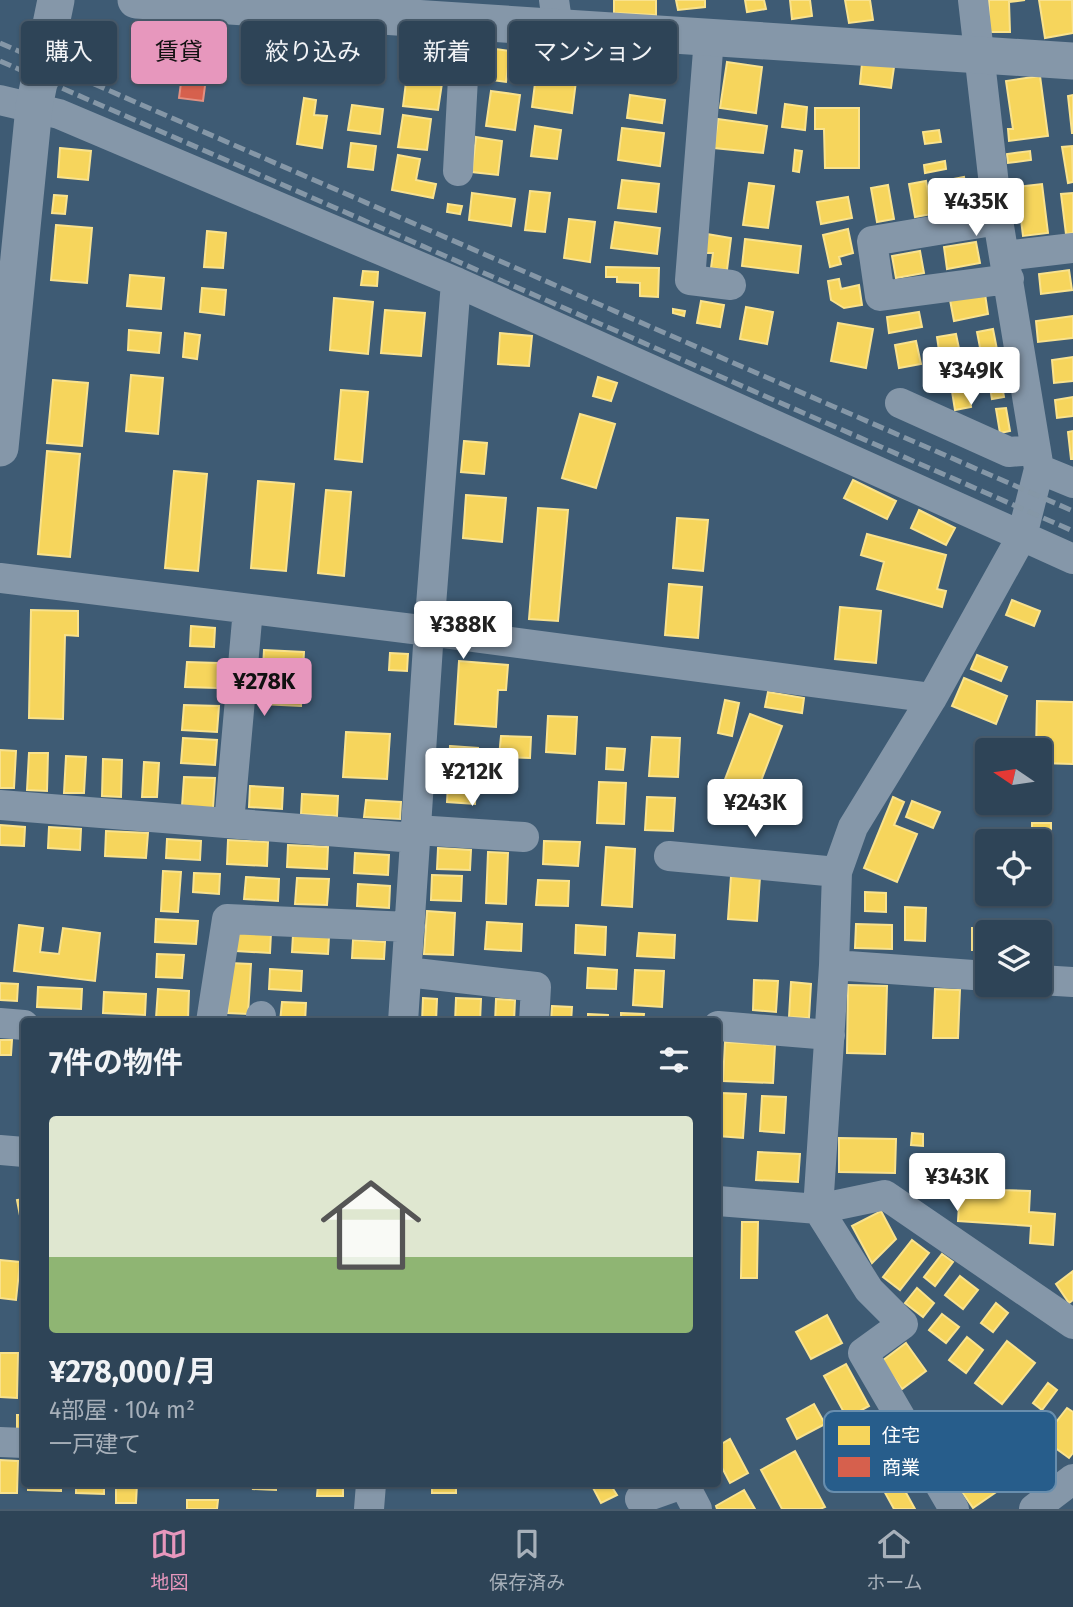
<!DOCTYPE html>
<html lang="ja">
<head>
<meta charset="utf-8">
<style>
  body { margin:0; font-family:"Fira Sans","Noto Sans JP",sans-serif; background:#364b5d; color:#f1f3f6; height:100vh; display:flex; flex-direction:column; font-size:26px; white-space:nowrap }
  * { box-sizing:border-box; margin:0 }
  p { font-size:23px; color:#a7b0ba }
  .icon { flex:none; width:38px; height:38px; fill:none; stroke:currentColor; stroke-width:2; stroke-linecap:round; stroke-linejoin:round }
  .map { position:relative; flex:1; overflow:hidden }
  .panel { position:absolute; left:21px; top:1018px; width:700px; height:469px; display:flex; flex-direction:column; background:#2e4457; border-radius:7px; box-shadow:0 2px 5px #0004,0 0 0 2px #495c6d }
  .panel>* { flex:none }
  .hud { position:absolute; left:21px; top:21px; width:700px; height:63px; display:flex; gap:14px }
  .needle { width:46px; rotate:283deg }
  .tools { position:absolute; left:975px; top:738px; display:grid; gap:14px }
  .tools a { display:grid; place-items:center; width:77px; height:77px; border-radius:7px; background:#2e4457; box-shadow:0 2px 5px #0004,0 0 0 2px #495c6d; font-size:35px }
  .price { position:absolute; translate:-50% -60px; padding:0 16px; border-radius:7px; background:#fff; color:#222; font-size:23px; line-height:46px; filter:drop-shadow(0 2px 4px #0008) }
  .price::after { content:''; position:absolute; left:50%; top:42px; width:21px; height:16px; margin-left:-10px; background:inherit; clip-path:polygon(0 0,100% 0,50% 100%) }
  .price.active { background:#e797bd; color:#111 }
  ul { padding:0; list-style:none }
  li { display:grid; align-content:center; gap:14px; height:371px; padding:0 28px }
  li+li { border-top:2px solid #495c6d }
  li span { display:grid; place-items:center; height:217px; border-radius:7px; color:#555 }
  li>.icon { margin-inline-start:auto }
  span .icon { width:126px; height:126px; fill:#fffc; stroke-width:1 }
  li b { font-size:30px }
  h2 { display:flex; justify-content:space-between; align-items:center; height:84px; padding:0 28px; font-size:30px }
  .pill { padding:0 24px; border-radius:7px; background:#2e4457; box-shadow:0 2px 5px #0004,0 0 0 2px #495c6d; font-size:24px; line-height:63px }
  .pill.active { background:#e797bd; color:#111 }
  .tab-bar { display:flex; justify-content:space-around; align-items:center; height:98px; border-top:2px solid #495c6d; background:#2e4457; font-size:19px; color:#a7b0ba }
  .tab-bar a { display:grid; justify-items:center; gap:4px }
  .tab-bar .active { color:#e797bd }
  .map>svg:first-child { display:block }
  .homes { fill:#f6d55c; stroke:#f9e28d; stroke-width:2 }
  .shops { fill:#d6604d; stroke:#e29082; stroke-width:2 }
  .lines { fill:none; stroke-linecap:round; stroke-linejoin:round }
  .minor { stroke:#8597a9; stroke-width:30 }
  .tertiary { stroke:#8597a9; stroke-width:37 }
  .rail { stroke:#8597a7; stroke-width:5; stroke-dasharray:12 5; stroke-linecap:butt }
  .key { fill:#275d8b; stroke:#688eae; stroke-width:2 }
  .key-label { font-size:19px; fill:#fff }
</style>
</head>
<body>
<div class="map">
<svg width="1073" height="1509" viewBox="0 0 1073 1509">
  <rect width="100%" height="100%" fill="#3e5b74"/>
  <!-- homes -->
  <path class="homes" d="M614,0H656V15L614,13Z
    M676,0H705V7L678,10Z
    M745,0H764L766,9L747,12Z
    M790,0H810L812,16L792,19Z
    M845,0H870L873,20L849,23Z
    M989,0H1025L1009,2L1010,32H989Z
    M1039,0H1072L1073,33L1045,38Z
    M481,47L510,51L506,82L476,78Z
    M629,49L670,54L666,83L626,78Z
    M539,52L579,57L572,113L532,107Z
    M727,62L762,67L756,113L720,108Z
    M862,63L894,67L891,88L860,84Z
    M408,66L444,70L438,110L403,106Z
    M1040,76L1048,136L1009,141L1008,129H1013L1006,81Z
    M491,91L520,95L515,130L486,126Z
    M630,95L665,100L662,123L627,118Z
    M1073,95V133H1072L1068,96Z
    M304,98L316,100L314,115L327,116L322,148L297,144Z
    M785,104L807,107L805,130L782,127Z
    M352,105L383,109L380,134L348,130Z
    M815,108H859V168H825L824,129H815Z
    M403,115L431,119L427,150L398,147Z
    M718,119L767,126L763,153L714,148Z
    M535,126L561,130L557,159L531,156Z
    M622,128L664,133L660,166L618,160Z
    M939,130L941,142L925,144L923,132Z
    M476,137L502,141L498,175L472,172Z
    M351,143L376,146L373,170L348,167Z
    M1072,146L1073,182L1068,183L1062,147Z
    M60,148L91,151L88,180L58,177Z
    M795,150L802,151L799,172L793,171Z
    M1030,151L1031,160L1008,163L1007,154Z
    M398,155L420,159L416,180L436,184L433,198L392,190Z
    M945,161L946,169L925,173L924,165Z
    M964,177L969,211L950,214L943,181Z
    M622,180L659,184L656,212L618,208Z
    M926,181L932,214L915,217L909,184Z
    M749,183L774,186L768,228L743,225Z
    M1042,184L1048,233L1023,236L1017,187Z
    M888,185L894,219L877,222L871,188Z
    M530,191L550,193L545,232L525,230Z
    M472,193L515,199L511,226L469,220Z
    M1073,193V233L1066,234L1061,194Z
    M54,195L67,196L65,214L52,213Z
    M848,197L852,218L821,224L817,202Z
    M448,204L462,206L460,214L447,212Z
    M569,219L595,222L590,262L564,258Z
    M615,222L660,228L657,254L611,248Z
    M56,225L92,228L87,283L51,280Z
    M848,229L853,253L839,257L841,264L830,267L823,235Z
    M207,231L226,233L223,268L204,267Z
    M707,234L731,238L727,270L711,268L713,253H704Z
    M745,239L801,246L798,273L742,266Z
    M976,242L980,263L947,269L944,247Z
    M920,251L924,273L896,278L892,256Z
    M606,267L659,268L658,297L640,296V283L617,282V277H606Z
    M1069,270L1072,290L1041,294L1039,274Z
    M363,271L378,272L377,286L361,285Z
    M130,275L164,278L161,309L127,306Z
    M839,279L841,289L859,285L862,305L844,308L831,300L828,281Z
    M202,288L226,290L224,315L200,312Z
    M985,294L988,314L954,321L950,300Z
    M334,298L373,302L368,354L330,350Z
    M701,301L724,305L720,327L697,323Z
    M746,307L773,312L767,344L740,339Z
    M673,309L685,311L684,316L673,313Z
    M385,310L425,313L421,356L381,353Z
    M919,312L922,327L889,333L887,317Z
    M1073,316V338L1038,342L1036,321Z
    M838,323L873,329L866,368L831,361Z
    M993,329L999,360L983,363L977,332Z
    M129,330L161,333L159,353L128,350Z
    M185,333L200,335L197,359L183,357Z
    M500,333L532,336L529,366L498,364Z
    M956,334L963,368L942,371L937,337Z
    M916,341L921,364L899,368L895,345Z
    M1073,357V381L1054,383L1052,360Z
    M999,369L1004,397L992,399L987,371Z
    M131,375L163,378L158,434L126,431Z
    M966,376L971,407L955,410L950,379Z
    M598,377L617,383L611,401L593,396Z
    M53,380L88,383L82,446L47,443Z
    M341,390L368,392L362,462L335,459Z
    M1073,397V416L1057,418L1055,400Z
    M1006,408L1010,431L1000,433L996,409Z
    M580,414L615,424L596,488L562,478Z
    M1073,431V459H1071L1068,432Z
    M464,441L487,443L484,474L461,472Z
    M47,451L80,454L70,557L38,554Z
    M174,471L207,474L198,571L165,568Z
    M853,480L896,501L887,519L844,498Z
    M258,481L294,484L286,571L251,568Z
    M326,490L351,492L344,576L318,573Z
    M466,495L506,498L502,542L463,538Z
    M538,508L568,510L558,621L529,619Z
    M919,510L955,528L946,545L911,528Z
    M677,518L708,520L703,571L673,568Z
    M867,534L946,555L937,589L946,591L942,607L877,589L884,562L861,555Z
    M669,584L702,587L698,638L665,635Z
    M1012,600L1040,611L1034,626L1006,615Z
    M840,607L881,611L876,663L835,659Z
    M31,610L78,611V636L65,635L63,719L29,718Z
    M191,626L215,628L214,647L190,646Z
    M264,650L304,652L301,706L261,704Z
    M390,653L408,654L407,671L389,670Z
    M977,655L1007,667L1001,681L971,669Z
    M459,661L508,665L506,690H498L496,727L455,724Z
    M187,662L218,663L217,688L185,687Z
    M964,678L1007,696L996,724L952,706Z
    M768,692L804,698L802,713L765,707Z
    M725,700L739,703L732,736L718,733Z
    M1037,701L1073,702V764L1040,763V751H1036Z
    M184,705L219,706L217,732L182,730Z
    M750,714L782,726L756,794L724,782Z
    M548,716L577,717L575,754L546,752Z
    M346,732L390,734L387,779L343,777Z
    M501,736L531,737L530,758L499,757Z
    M652,737L680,738L678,777L649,776Z
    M183,738L217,740L215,765L181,763Z
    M450,746L478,748L475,804L447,802Z
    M607,748L625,749L623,770L606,769Z
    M0,750L16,751L14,788H0Z
    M29,753H48L47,791L27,790Z
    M66,756L86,757L84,793H64Z
    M103,759L122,760L121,797L102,796Z
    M144,762L159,763L157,797H142Z
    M184,777L215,778L213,808L182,806Z
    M599,782L626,783L624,824L597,823Z
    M1040,782H1044L1043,808H1030L1031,803H1040Z
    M250,786L283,788L282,809L249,807Z
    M302,794L338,796L337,816L301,814Z
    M647,797L675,798L673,831L645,830Z
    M893,797L904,802L894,825L917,834L897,882L864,868Z
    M366,800L401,802L400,819L364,817Z
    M912,801L940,812L933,828L906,817Z
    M1032,823H1051V861H1040V842H1032Z
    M0,825L25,827L24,846L0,845Z
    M49,827L81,829L80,850L48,848Z
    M106,831L148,833L146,858L105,856Z
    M167,839L201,841L200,860L166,858Z
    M228,840L268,842L267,866L227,864Z
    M544,841L580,842L578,866L543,864Z
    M288,845L328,847L327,869L287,867Z
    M606,847L635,849L632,907L602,905Z
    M438,848L471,850L470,870L437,869Z
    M488,852L508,853L506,904L486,903Z
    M355,853L389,855L388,875L354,873Z
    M163,871L181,872L178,912L161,911Z
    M194,873L220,874L219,894L193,892Z
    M432,875L462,876L461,901L431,900Z
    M731,876L760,877L757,921L728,919Z
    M246,877L279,879L278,901L244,899Z
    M297,878L329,879L327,905L295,904Z
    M538,880L569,881L568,906L536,905Z
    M358,884L390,886L389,908L357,906Z
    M865,892L886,893V912L865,911Z
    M905,907L926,908L925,941L905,940Z
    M427,911L455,913L453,955L424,954Z
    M156,919L198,921L196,944L155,942Z
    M1021,920H1045L1044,958H1040V933H1020Z
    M487,922L522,924L521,951L485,949Z
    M856,924L892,925V949L855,948Z
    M19,925L43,928L40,952L59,954L63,928L100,933L95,981L14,971Z
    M576,925L606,927L605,955L575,953Z
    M972,928L998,929V933H987V950H972Z
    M237,932L271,933L270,953L236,951Z
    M639,933L675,935L674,958L637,956Z
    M293,935L329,937L328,954L292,952Z
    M353,940L385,942L384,959L352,958Z
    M157,954L184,955L182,978L156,977Z
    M230,963L251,964L248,1014L228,1013Z
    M588,968L617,970L616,989L587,988Z
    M270,969L302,971L301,991L269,989Z
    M635,970L664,971L662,1007L633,1005Z
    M754,980L778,981L776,1012L753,1010Z
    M791,982L811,984L809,1018L789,1017Z
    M0,983L18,984L17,1001L0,1000Z
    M848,985L887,986L885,1054L847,1053Z
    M38,987L82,989L81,1009L37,1007Z
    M158,989L189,991L188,1019L156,1018Z
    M935,989L960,990L958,1038H933Z
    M104,992L146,994L145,1015L103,1013Z
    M423,998L437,999L436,1022H422Z
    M456,998L481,999L480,1022H455Z
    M496,999L515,1000L514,1022H495Z
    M282,1002L306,1003L305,1022H280Z
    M552,1006L572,1007L571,1022H551Z
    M621,1013L644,1014L643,1022H621Z
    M588,1014L608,1015V1022H588Z
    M0,1040H12L11,1055H0Z
    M725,1042L775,1045L773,1083L723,1081Z
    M721,1093L746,1094L743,1138L718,1136Z
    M762,1096L786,1097L784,1133L760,1131Z
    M912,1133L923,1134V1146L911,1145Z
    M839,1138L896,1139L895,1173L839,1172Z
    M758,1152L800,1154L798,1182L756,1180Z
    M962,1155L1002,1158L1000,1190L1030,1191L1029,1212L1055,1214L1053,1245L1030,1243L1031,1226L958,1221Z
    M24,1199V1225L22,1226L17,1200Z
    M881,1211L896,1239L872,1263L852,1226Z
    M742,1222H758L757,1278H741Z
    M912,1240L929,1253L900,1290L883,1277Z
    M942,1254L953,1262L935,1286L924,1277Z
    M0,1260L20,1262L16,1300L0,1298Z
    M1073,1271V1300L1069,1303L1056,1284Z
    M960,1276L978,1290L963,1309L945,1295Z
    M917,1288L934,1303L923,1317L905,1303Z
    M996,1303L1008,1313L993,1332L981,1323Z
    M942,1314L959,1327L946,1343L929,1330Z
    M827,1315L842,1343L811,1359L796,1332Z
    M967,1337L983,1350L966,1373L949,1360Z
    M1007,1341L1035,1363L1002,1404L975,1383Z
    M906,1343L926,1371L902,1389L882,1361Z
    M0,1353H18L17,1398L0,1397Z
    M846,1364L869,1406L847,1418L824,1376Z
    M1048,1383L1057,1390L1042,1410L1033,1403Z
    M814,1404L825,1424L797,1439L787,1419Z
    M1067,1408L1073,1412V1453L1069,1458L1043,1439Z
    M17,1415H24V1429H17Z
    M730,1439L748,1473L730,1483L718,1460V1446Z
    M795,1451L825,1507L820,1509H782L761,1470Z
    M0,1460L18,1461L17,1493H0Z
    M984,1463L1002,1488L973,1508L956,1483Z
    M894,1471L915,1509H894L878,1480Z
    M28,1484H61V1491L28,1490Z
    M76,1484H104V1494L76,1493Z
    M116,1484H137L136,1503H116Z
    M254,1484H276V1490L253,1489Z
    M318,1484H343V1496H317Z
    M389,1484H415V1486H389Z
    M432,1484H456V1493H432Z
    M591,1484H610L617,1495L601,1503Z
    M744,1490L755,1509H717L716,1506Z
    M187,1500H218L217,1509H187Z"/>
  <!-- shops -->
  <path class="shops" d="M185,52L209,56L203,101L179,98Z"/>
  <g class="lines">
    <!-- minor -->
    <path class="minor" d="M554,0L558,28
      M709,38L690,280L731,285
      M0,100L59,114L456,282L1073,559
      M458,171L466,22
      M998,220L872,241L880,296L1009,279
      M1005,256L1073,248
      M900,403L1009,452L1036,450
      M1039,469L1073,483
      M0,578L429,631L932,698
      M0,805L415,838
      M229,823L248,609
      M416,830L524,837
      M669,856L837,872
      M834,965L987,976
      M407,972L536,987L534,1022
      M1040,980L1073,982
      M211,1022L227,919L410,927
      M261,1022V1016
      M403,1022L429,631L456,282
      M0,1023L24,1025
      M718,1026L830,1035
      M0,1150L24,1152
      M718,1201L818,1209L885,1195L1073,1324
      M0,1442L24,1443
      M684,1484L697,1509
      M640,1499L682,1484
      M369,1509L371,1484
      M954,1509L863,1353L903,1324L869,1290L818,1209L834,965L837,872L853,827L932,698L1022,536L1039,469L998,220L973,0
      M1034,1509L1073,1479"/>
    <!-- tertiary -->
    <path class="tertiary" d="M136,0L1073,61
      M0,448L34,107L56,0"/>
    <!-- rail -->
    <path class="rail" d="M0,43L1073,511
      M0,61L1073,531"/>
  </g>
  <!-- legend -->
  <rect x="824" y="1411" width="232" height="81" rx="10" class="key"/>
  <rect x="838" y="1426" width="32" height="19" fill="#f6d55c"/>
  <rect x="838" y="1457" width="32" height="20" fill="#d6604d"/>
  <g class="key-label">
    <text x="882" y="1442">住宅</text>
    <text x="882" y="1474">商業</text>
  </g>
</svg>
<div class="tools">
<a><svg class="needle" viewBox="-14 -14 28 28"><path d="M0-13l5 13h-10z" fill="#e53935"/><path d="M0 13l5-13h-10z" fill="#a7b0ba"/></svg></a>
<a><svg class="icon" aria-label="locate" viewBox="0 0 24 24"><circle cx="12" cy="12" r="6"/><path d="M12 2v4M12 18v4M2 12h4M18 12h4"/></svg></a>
<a><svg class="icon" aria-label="layers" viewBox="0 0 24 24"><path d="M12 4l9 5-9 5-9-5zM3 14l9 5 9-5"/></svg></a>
</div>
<b class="price" style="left:976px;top:238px">¥435K</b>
<b class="price" style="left:971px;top:407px">¥349K</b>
<b class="price" style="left:463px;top:661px">¥388K</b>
<b class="price active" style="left:264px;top:718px">¥278K</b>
<b class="price" style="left:472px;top:808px">¥212K</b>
<b class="price" style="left:755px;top:839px">¥243K</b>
<b class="price" style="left:957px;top:1213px">¥343K</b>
<div class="hud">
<a class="pill">購入</a>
<a class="pill active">賃貸</a>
<a class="pill">絞り込み</a>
<a class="pill">新着</a>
<a class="pill">マンション</a>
</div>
<section class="panel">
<h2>7件の物件<svg class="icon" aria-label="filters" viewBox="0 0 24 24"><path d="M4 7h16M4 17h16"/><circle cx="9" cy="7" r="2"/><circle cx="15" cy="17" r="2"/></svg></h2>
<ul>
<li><span style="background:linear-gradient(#dfe7d0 65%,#8fb573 0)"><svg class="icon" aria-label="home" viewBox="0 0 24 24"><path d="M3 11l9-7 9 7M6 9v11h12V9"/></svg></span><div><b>¥278,000/月</b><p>4部屋 · 104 m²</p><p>一戸建て</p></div></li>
</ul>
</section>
</div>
<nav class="tab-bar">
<a class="active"><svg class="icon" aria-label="map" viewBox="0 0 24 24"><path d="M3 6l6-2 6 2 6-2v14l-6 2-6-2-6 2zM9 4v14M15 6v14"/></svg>地図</a>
<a><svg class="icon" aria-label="saved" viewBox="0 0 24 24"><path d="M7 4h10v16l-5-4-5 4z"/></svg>保存済み</a>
<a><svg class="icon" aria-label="home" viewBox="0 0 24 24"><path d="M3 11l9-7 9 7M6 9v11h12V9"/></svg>ホーム</a>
</nav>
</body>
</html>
